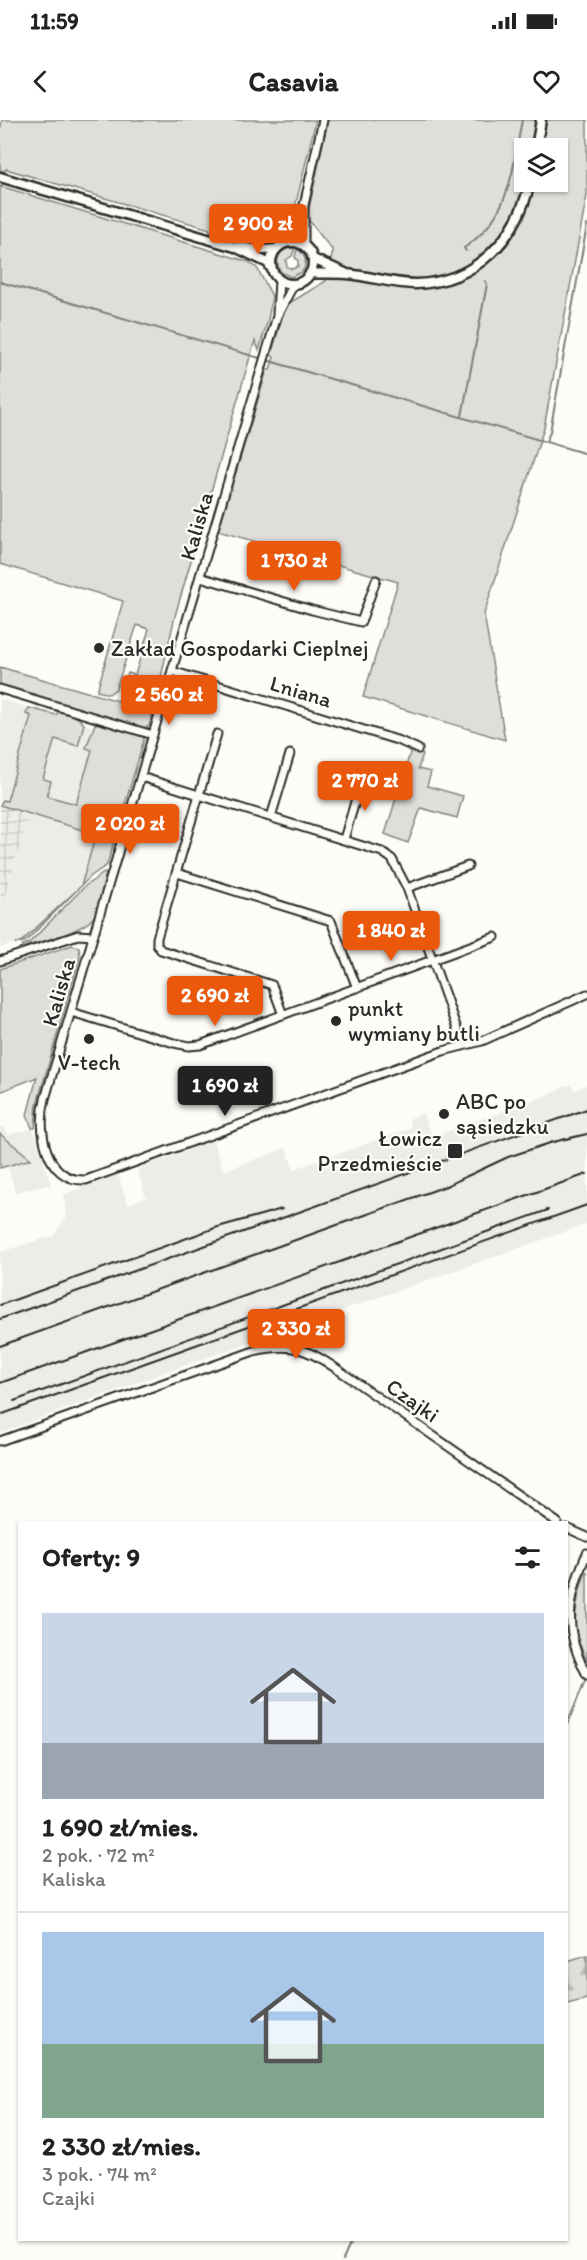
<!DOCTYPE html>
<html lang="pl">
<head>
<meta charset="utf-8">
<style>
  body { margin:0; font-family:Itim,sans-serif; background:#f6f6f6; color:#222; height:100vh; display:flex; flex-direction:column; font-size:22px; white-space:nowrap }
  * { box-sizing:border-box; margin:0 }
  p { font-size:20px; color:#767676 }
  .icon { flex:none; width:33px; height:33px; fill:none; stroke:currentColor; stroke-width:2; stroke-linecap:round; stroke-linejoin:round }
  .map { position:relative; flex:1; overflow:hidden }
  .drawer { position:absolute; left:18px; top:1401px; width:550px; height:720px; display:flex; flex-direction:column; background:#fff; border-radius:0px; box-shadow:0 2px 4px #0004 }
  .drawer>* { flex:none }
  .fabs { position:absolute; left:514px; top:18px; display:grid; gap:12px }
  .fabs a { display:grid; place-items:center; width:54px; height:54px; border-radius:0px; background:#fff; box-shadow:0 2px 4px #0004; font-size:30px }
  .price { position:absolute; translate:-50% -51px; padding:0 14px; border-radius:6px; background:#ea580c; color:#fff; font-size:20px; line-height:39px; filter:drop-shadow(0 2px 3px #0008) }
  .price::after { content:''; position:absolute; left:50%; top:36px; width:18px; height:14px; margin-left:-9px; background:inherit; clip-path:polygon(0 0,100% 0,50% 100%) }
  .price.selected { background:#222; color:#fff }
  ul { padding:0; list-style:none }
  li { display:grid; align-content:center; gap:12px; height:318px; padding:0 24px }
  li+li { border-top:2px solid #e0e0e0 }
  li span { display:grid; place-items:center; height:186px; border-radius:0px; color:#555 }
  li>.icon { margin-inline-start:auto }
  span .icon { width:108px; height:108px; fill:#fffc; stroke-width:1 }
  li b { font-size:26px }
  h2 { display:flex; justify-content:space-between; align-items:center; height:72px; padding:0 24px; font-size:26px }
  .status { display:flex; justify-content:space-between; align-items:center; height:42px; padding:0 30px; background:#fff; direction:ltr }
  .status svg { height:16px; fill:currentColor }
  header { display:flex; justify-content:space-between; align-items:center; height:78px; padding:0 24px; background:#fff; font-size:27px; font-weight:700 }
  .map>svg:first-child { display:block }
  .built { fill:#edece8 }
  .industrial { fill:url(#industrial-grid) }
  .green { fill:#dfdeda; stroke:#858482; stroke-width:1.5; fill-rule:evenodd }
  .forest { fill:url(#forest-firs); stroke:#858482; stroke-width:1.5 }
  .lines { fill:none; stroke-linecap:round; stroke-linejoin:round }
  .stream { stroke:#7e7d7b; stroke-width:2 }
  .minor-casing { stroke:#2b2b2b; stroke-width:11 }
  .tertiary-casing { stroke:#2b2b2b; stroke-width:13 }
  .minor { stroke:#fdfcf7; stroke-width:7 }
  .tertiary { stroke:#fdfcf7; stroke-width:8 }
  .rail { stroke:#2b2b2b; stroke-width:2 }
  .poi-dot { fill:#2b2b2b; stroke:#fdfcf7; stroke-width:2 }
  .labels { text-anchor:middle; stroke-width:4.5; stroke-linejoin:round; paint-order:stroke }
  .street-label { font-size:22px; fill:#2b2b2b; stroke:#fdfcf7 }
  .poi-label { font-size:22px; fill:#2b2b2b; stroke:#fdfcf7; text-anchor:start }
</style>
</head>
<body>
<div class="status"><b>11:59</b><svg viewBox="0 0 49 12"><path d="M0 12V9h3v3zM5 12V6h3v6zM10 12V3h3v9zM15 12V0h3v12zM26 1h20v11H26zM47 4h2v5h-2z"/></svg></div>
<header><svg class="icon" aria-label="back" viewBox="0 0 24 24"><path d="M15 5l-7 7 7 7"/></svg>Casavia<svg class="icon" aria-label="heart" viewBox="0 0 24 24"><path d="M12 20l-8-8c-3-5 5-10 8-4 3-6 11-1 8 4z"/></svg></header>
<div class="map">
<svg width="587" height="2140" viewBox="0 0 587 2140">
  <defs>
    <pattern id="industrial-grid" width="8" height="8" patternUnits="userSpaceOnUse" patternTransform="scale(1.5)"><rect width="8" height="8" fill="#edece8"/><path d="M0 4h8M4 0v8" fill="none" stroke="#cbcbc7"/></pattern>
    <pattern id="forest-firs" width="22" height="20" patternUnits="userSpaceOnUse" patternTransform="scale(1.5)"><rect width="22" height="20" fill="#dfdeda"/><path d="M5 1l3.5 6h-7zM16 11l3.5 6h-7z" fill="#c0bfbb"/></pattern>
  </defs>
  <rect width="100%" height="100%" fill="#fdfcf7"/>
  <filter id="ink" filterUnits="userSpaceOnUse"><feTurbulence type="fractalNoise" baseFrequency=".0167" numOctaves="2"/><feDisplacementMap in="SourceGraphic" scale="12" xChannelSelector="R" yChannelSelector="G"/><feConvolveMatrix kernelMatrix="1 2 1 2 8 2 1 2 1" color-interpolation-filters="sRGB"/></filter>
  <g filter="url(#ink)">
    <!-- built -->
    <path class="built" d="M0,579L125,616L81,766L22,821L0,828V793L29,694L0,685Z
      M571,964L574,970L587,965V1104L158,1255L0,1313V1132L53,1116L66,1098L64,1074L118,1055L128,1084L146,1077L137,1049L213,1021L224,1051L286,1028L294,1049L411,1008L409,999L423,993L432,1017L558,971V969Z
      M4,1006L8,1015L33,1008L51,1065L15,1072L6,1039L0,1041V1008Z"/>
    <!-- industrial -->
    <path class="industrial" d="M0,685L29,694L0,793Z"/>
    <!-- green -->
    <path class="green" d="M2,0H316L291,104L288,108L257,123L210,112V109L6,49L5,51L0,50V10Z
      M328,0H587V75L544,308L484,494L505,620L363,577L398,462L218,411L267,250H270L274,237L271,235L286,185L326,161L333,131L307,98ZM525,28H558V62H525Z
      M0,66L249,142L257,148L272,176L268,200L259,230L255,221L250,237L175,496L155,583L153,584C130,581 121,577 128,553L135,555L149,509L137,505L116,569L109,574L97,571L123,481L0,444Z
      M290,128H295L292,136L286,140L287,147L293,149L298,146V141L295,137L297,129C306,134 308,144 302,152L291,157L281,152C274,141 278,131 290,128Z
      M0,547L153,591L149,606L144,608L0,565Z
      M29,588L56,595L59,591L75,595L84,604L78,626L55,619L43,659L51,661L47,676L76,684L92,630L86,628L95,604L101,603L143,616L144,620L107,745L91,756L26,821L15,824L22,821L81,766L96,714L0,685L3,680L7,681L31,596L26,594Z
      M411,630L423,634L418,649L431,652L427,666L463,676L457,698L421,688L408,723L385,714Z
      M104,753H106C102,767 101,787 93,798C82,812 41,821 24,827L22,825L29,823L85,766Z
      M72,825L79,827L80,836L37,984L35,1008H32L27,995L37,957L0,972V849Z
      M0,1014L31,1039L0,1048Z
      M587,1451V1541C584,1533 578,1523 576,1514C573,1496 579,1467 587,1451Z"/>
    <!-- forest -->
    <path class="forest" d="M587,1835V1879L567,1884V1841Z"/>
    <g class="lines">
      <!-- stream -->
      <path class="stream" d="M466,131L464,128C511,96 512,51 522,0
        M0,162L587,334
        M462,296L487,164L485,161
        M546,322L550,312L587,105
        M567,1605L586,1558
        M343,2140L352,2120"/>
      <defs>
        <path id="minor" d="M288,122L293,115L304,85L323,0
          M304,125V87
          M294,164L277,196L45,979C37,1009 45,1062 86,1060L443,931L482,921L587,874
          M277,194L279,160
          M200,457L312,490L361,502L376,460
          M172,551L400,621L418,629
          M0,569L153,615
          M217,614L157,818V825L161,830L272,865L283,895
          M141,657L382,732L392,739L407,768L463,926
          M271,697L290,634
          M344,719L362,658
          M177,753L331,801L357,868
          M407,768L468,746
          M0,841L78,815L93,816
          M71,892L174,923L189,926L200,925L495,817
          M0,1321L254,1231C294,1222 307,1229 340,1251L557,1402
          M567,1408L587,1417
          M587,1433C567,1478 563,1511 587,1555"/>
        <path id="tertiary" d="M536,28L541,0
          M0,57L235,127L268,143L271,148
          M271 143a21 21 0 1 1 42 0a21 21 0 1 1-42 0Z
          M238,127L263,130L276,129
          M313,139L345,153
          M310,153C322,154 335,153 347,154C370,156 392,164 416,164C476,162 517,119 530,62"/>
      </defs>
      <!-- minor casing -->
      <use href="#minor" class="minor-casing"/>
      <!-- tertiary casing -->
      <use href="#tertiary" class="tertiary-casing"/>
      <!-- minor -->
      <use href="#minor" class="minor"/>
      <!-- tertiary -->
      <use href="#tertiary" class="tertiary"/>
      <!-- rail -->
      <path class="rail" d="M0,1185L218,1107L282,1089
        M0,1199L587,989
        M0,1226L446,1066L508,1037L553,1022L587,1014
        M0,1263L587,1054
        M14,1281L548,1090
        M0,1295L587,1085"/>
    </g>
  </g>
  <!-- markers -->
  <g class="poi-dot">
    <circle cx="99" cy="528" r="6"/>
    <circle cx="336" cy="901" r="6"/>
    <circle cx="89" cy="919" r="6"/>
    <circle cx="444" cy="994" r="6"/>
    <rect x="447" y="1023" width="16" height="16" rx="3"/>
  </g>
  <g class="labels">
    <!-- street labels -->
    <g class="street-label">
      <text transform="translate(196 406) rotate(-74)" y="8">Kaliska</text>
      <text transform="translate(301 571) rotate(17)" y="8">Lniana</text>
      <text transform="translate(58 872) rotate(-74)" y="8">Kaliska</text>
      <text transform="translate(413 1280) rotate(35)" y="8">Czajki</text>
    </g>
    <!-- poi labels -->
    <g class="poi-label">
      <text x="111" y="536">Zakład Gospodarki Cieplnej</text>
      <text x="348" y="896">punkt<tspan x="348" dy="25">wymiany butli</tspan></text>
      <text x="89" y="950" text-anchor="middle">V-tech</text>
      <text x="456" y="989">ABC po<tspan x="456" dy="25">sąsiedzku</tspan></text>
      <text x="442" y="1026" text-anchor="end">Łowicz<tspan x="442" dy="25">Przedmieście</tspan></text>
    </g>
  </g>
</svg>
<div class="fabs">
<a><svg class="icon" aria-label="layers" viewBox="0 0 24 24"><path d="M12 4l9 5-9 5-9-5zM3 14l9 5 9-5"/></svg></a>
</div>
<b class="price" style="left:258px;top:135px">2 900 zł</b>
<b class="price" style="left:294px;top:472px">1 730 zł</b>
<b class="price" style="left:169px;top:606px">2 560 zł</b>
<b class="price" style="left:365px;top:692px">2 770 zł</b>
<b class="price" style="left:130px;top:735px">2 020 zł</b>
<b class="price" style="left:391px;top:842px">1 840 zł</b>
<b class="price" style="left:215px;top:907px">2 690 zł</b>
<b class="price selected" style="left:225px;top:997px">1 690 zł</b>
<b class="price" style="left:296px;top:1240px">2 330 zł</b>
<section class="drawer">
<h2>Oferty: 9<svg class="icon" aria-label="filters" viewBox="0 0 24 24"><path d="M4 7h16M4 17h16"/><circle cx="9" cy="7" r="2"/><circle cx="15" cy="17" r="2"/></svg></h2>
<ul>
<li><span style="background:linear-gradient(#c9d6e8 70%,#9aa5b1 0)"><svg class="icon" aria-label="home" viewBox="0 0 24 24"><path d="M3 11l9-7 9 7M6 9v11h12V9"/></svg></span><div><b>1 690 zł/mies.</b><p>2 pok. · 72 m²</p><p>Kaliska</p></div></li>
<li><span style="background:linear-gradient(#a9c7e8 60%,#7fa58c 0)"><svg class="icon" aria-label="home" viewBox="0 0 24 24"><path d="M3 11l9-7 9 7M6 9v11h12V9"/></svg></span><div><b>2 330 zł/mies.</b><p>3 pok. · 74 m²</p><p>Czajki</p></div></li>
</ul>
</section>
</div>
</body>
</html>
